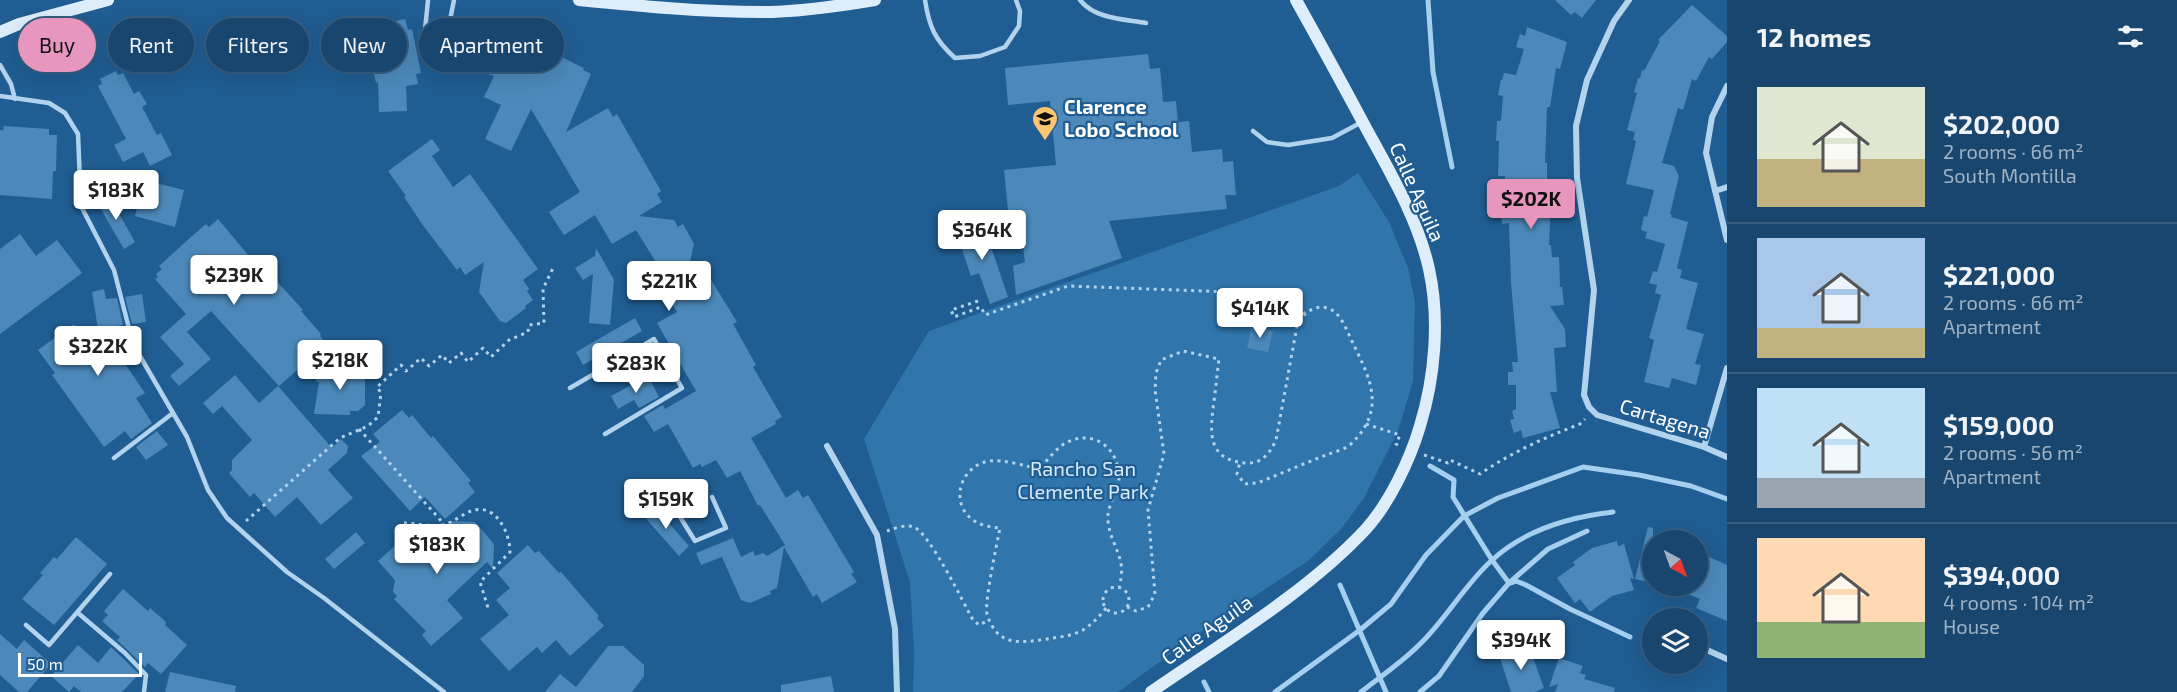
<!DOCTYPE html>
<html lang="en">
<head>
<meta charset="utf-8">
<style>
  body { margin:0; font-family:"Exo 2",sans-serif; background:#214d73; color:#f1f3f6; height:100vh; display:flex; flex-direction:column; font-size:22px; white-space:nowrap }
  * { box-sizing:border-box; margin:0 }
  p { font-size:20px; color:#9fb1c2 }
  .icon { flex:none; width:33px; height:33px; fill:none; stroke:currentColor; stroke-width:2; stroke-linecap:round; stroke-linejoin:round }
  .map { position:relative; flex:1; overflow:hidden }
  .panel { display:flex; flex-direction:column; background:#18466e; width:450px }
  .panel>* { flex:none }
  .top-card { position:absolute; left:18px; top:18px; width:570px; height:54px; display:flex; gap:12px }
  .needle { width:39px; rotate:139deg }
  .tools { position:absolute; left:1642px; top:530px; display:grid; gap:12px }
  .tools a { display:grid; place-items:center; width:66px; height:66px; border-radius:50%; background:#18466e; box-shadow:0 6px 24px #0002,0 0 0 2px #365e81; font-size:30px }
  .scale { position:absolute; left:18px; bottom:15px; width:124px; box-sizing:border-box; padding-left:6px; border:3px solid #fff; border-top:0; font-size:16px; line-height:21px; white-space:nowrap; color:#fff; -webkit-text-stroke:4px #205d92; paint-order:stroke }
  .price { position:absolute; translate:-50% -51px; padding:0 14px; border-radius:6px; background:#fff; color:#222; font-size:20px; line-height:39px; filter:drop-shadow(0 2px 3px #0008) }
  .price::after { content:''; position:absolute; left:50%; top:36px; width:18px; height:14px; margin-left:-9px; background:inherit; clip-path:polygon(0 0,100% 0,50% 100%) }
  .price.current { background:#e797bd; color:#111 }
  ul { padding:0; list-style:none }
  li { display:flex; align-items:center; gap:18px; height:150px; padding:0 30px }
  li+li { border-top:2px solid #365e81 }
  li span { display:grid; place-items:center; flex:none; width:168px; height:120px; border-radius:0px; color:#555 }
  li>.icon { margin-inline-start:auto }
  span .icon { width:72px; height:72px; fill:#fffc; stroke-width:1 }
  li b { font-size:26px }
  h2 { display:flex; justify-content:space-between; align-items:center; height:72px; padding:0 30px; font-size:26px }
  .chip { padding:0 21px; border-radius:27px; background:#18466e; box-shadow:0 6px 24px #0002,0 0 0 2px #365e81; font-size:21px; line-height:54px }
  .chip.current { background:#e797bd; color:#111 }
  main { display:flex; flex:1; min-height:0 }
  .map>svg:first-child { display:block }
  .green { fill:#3076ad }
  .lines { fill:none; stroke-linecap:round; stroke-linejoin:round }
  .stream { stroke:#a5cfef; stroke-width:5 }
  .building { fill:#4c89ba }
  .path { stroke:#b1d3ed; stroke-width:3; stroke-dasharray:3 4.5; stroke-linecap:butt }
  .lane { stroke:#b1d3ed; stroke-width:4.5 }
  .street { stroke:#b1d3ed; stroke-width:6 }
  .secondary { stroke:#deedfa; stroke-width:12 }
  .labels { text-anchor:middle; stroke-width:4.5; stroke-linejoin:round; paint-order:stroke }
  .poi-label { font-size:20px; font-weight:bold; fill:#fff; stroke:#205d92; text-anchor:start }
  .street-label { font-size:20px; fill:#fff; stroke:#205d92 }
  .park-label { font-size:20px; fill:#d7eafa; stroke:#205d92 }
</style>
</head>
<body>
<main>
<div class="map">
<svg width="1727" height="692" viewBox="0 0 1727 692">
  <rect width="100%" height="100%" fill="#205d92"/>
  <!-- green -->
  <path class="green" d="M1358,173L1389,222L1408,268L1415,302L1413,381L1398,431L1364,498L1341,529L1308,561L1212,624L1118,692H913L914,652L910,582L864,439L929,331L1339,186Z"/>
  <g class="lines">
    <!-- stream -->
    <path class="stream" d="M1428,0L1433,72L1452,167
      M1430,466L1454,480L1453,497L1492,560L1509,583
      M1511,583L1516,581L1526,585L1570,609L1630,637
      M1340,585L1386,692
      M1204,682L1209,692
      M1275,692L1360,630L1391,604L1426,555L1464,516L1498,498L1583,467L1639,475L1691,486L1727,499
      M1361,692C1381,676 1404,661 1422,642C1447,617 1465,585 1491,561C1524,530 1569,517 1613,512
      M1420,692L1439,676L1483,613L1509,583L1548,549L1587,531"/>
  </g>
  <!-- building -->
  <path class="building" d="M1555,0H1596L1582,18L1575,12L1571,15Z
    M1692,5L1727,36V42L1712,59L1709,57L1696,81L1692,79L1683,110L1678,108L1662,163L1674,166L1679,176L1670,214L1672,215L1671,217L1688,222L1677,268L1682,270L1680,278L1698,283L1686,329L1704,334L1695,364L1701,365L1696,385L1672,378L1669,388L1644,382L1654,340L1649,338L1661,295L1655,293L1657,285L1649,283L1653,271L1657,272L1665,244L1645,238L1647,232L1641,230L1644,216L1647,217L1654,190L1626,184L1636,141L1633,140L1635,132L1627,130L1637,93L1634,92L1638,78H1640L1642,70L1644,71L1660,41L1658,40Z
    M405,19L408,30L412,29L421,73L416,74L418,84L406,86L407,111L379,112L378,82L376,83L371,59L347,63L342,36L369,32L368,27Z
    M1527,27L1567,42L1560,69L1556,68L1550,107H1547L1545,163H1547V195L1551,202L1549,245H1551L1552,257H1559L1560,287H1562L1564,305L1550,306L1565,329L1566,347L1554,348L1557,392H1550L1560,428L1523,438L1521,430L1514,433L1510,420L1514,419L1512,411L1516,409V385H1508V372H1513L1512,362H1518L1511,283L1509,223L1502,224L1500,205L1504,204L1505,176H1498L1499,141H1496L1497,121H1501L1503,96L1498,95L1501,80H1502L1504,73L1516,75L1524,49L1516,47L1520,34L1525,36Z
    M496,33L504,36L505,33L533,45V44L539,46L584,68L583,70L591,74L566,132L608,108L613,117L617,114L661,191L657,194L662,202L639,216L674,220L678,227L683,224L694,244L686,280L702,271L707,280L710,278L737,322L733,324L756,365L753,367L782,417L775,421L776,424L751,438L786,498L798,490L803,498L808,495L854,572L851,574L857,582L822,603L817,594L813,597L784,547L777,588L770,591L771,594L750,603L741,600L722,557L701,565L696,553L733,538L741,557L753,551L755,556L763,553L767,556L785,545L760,505L758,506L740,471L727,478L716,460L702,467L700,464L693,468L668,424L654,432L644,416L663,405L665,409L696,391L657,323L677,312L670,301L674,299L669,290L672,288L636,230L612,244L595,215L564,235L549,212L580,192L531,109L511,151L485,139L501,105L484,97L494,76L486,73L488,70L480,67Z
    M1148,54L1150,69L1160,68L1163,102L1176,101L1178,122L1189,121L1192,152L1222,149L1223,162L1233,161L1236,195H1225L1227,209L1109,221L1122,258L1016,295L1013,266L1025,262L1021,230L1010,231L1004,170L1056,165L1050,101L1008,105L1005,68Z
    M116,71L118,75L123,73L134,94L139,91L147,104L142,107L157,135L161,133L172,155L150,166L143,152L123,162L114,145L126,139L98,86L102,84L100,79Z
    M4,126L49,129V135H57L56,171H53L52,199L0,195V130H3Z
    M432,139L440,150L432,156L453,187L470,174L538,269L523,280L529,289L527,291L533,300L525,306L526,308L506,323L500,321L479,292L484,262L465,275L460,267L457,270L422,224L404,197L406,196L388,171Z
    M144,180L184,190L175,227L135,216Z
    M108,194L135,242L124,249L96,201Z
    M218,219L259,268L262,265L303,310L301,311L321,334L320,336L327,344L279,386L211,311L187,332L211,359L179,386L170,376L184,364L160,337L186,314L155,279L158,277L156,274L162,269L159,266L191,237L206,224L209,227Z
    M983,223L1008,297L990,304L979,273L971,276L956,232Z
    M20,234L36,256L57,240L82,273L0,334V249Z
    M596,248L614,280L610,325L589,323L593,274L583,280L575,268L595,256Z
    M104,289L106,299L117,298L123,325L111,327L115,349L145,393L136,398L152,423L131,439L125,431L104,447L52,375L55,373L38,350L74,324L104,366L92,292Z
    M142,294L146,322L132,324L125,297Z
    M635,318L642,331L583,365L576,352Z
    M1252,326L1273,331L1268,352L1247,348Z
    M318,367L354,368L365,378V405L358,411H350V415L314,414L319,382H316Z
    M235,375L259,403L278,386L332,448L341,439L348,446L347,453L328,470L353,498L321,525L297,497L275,517L254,493L250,497L229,473L232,470V460L252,440L222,406L213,414L203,403Z
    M648,376L659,397L639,408L634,400L618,409L611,396Z
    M402,410L409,418L412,415L431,438L433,436L471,481L468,483L475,492L445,519L425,497L410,511L361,456L380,442L373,434Z
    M157,431L168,445L146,460L136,447Z
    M653,505L689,546L679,556L642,514Z
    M447,521L475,522L494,544L493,569L487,562L447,600L463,618L431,646L422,635L426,631L394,599L397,596L393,592L395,580L378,561L409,533L427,553L454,529Z
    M1648,527L1653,528V583L1635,579Z
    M356,532L365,543L334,569L325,559Z
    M76,537L107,564L54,625L22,599L43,575L40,573L54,557L57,559Z
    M1617,541L1618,546L1624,544L1634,579L1630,578L1634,590L1612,596L1590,612L1580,599L1575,603L1557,578L1575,565L1573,562L1592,548Z
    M528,545L535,553L539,551L559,573L561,572L599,616L597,618L604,626L570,656L556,640L542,653L537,647L509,671L480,639L509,615L496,600L510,588L497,573Z
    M1698,552L1727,565V621L1696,608L1700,599L1667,585H1698Z
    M123,589L148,611L150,608L166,622L165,625L187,645L161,674L148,663L145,667L117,640L120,637L102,621L108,615L104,611Z
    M0,634L17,649L24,640L51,664L27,692H19L0,675Z
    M1528,644L1544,688L1535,692H1511L1499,655Z
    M78,645L98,663L111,647L139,674L122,692H81L74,686L69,692L51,676Z
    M608,646H623L644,665V676L632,692H545L560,674L576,687Z
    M1559,658L1583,666L1580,673L1586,675L1584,679L1615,688L1614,692H1555L1558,684L1549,687Z
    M170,672L236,686L235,692H165Z
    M831,676L834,692H781V685Z"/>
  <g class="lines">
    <!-- path -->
    <path class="path" d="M978,301L951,310L954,317L981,307L985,315L1068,286L1284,294L1290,296L1305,314
      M1366,424L1400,435L1396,444L1398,445
      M359,429L444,524
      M1424,455L1448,463L1450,460L1480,474C1512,452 1544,438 1580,424L1585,419
      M246,521L340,438L368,426L378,417L381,393L377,387L401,365L406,371L421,358L429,366L442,355L449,363L461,353L468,362L483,348L491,357L509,340L528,332L529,325L544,323L543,289L554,266
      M404,523C416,523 435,528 446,524C455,521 463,514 471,511C495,502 510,532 510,552L480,582L489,611
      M887,531C895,528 906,524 914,527C930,534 963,602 973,620L979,625L989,620
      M1103 600a13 13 0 1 1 26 0a13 13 0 1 1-26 0Z
      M1127,607L1136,611L1148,607L1155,594L1148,510L1164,454L1155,390L1156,373L1161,360L1183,351L1219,359C1217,373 1216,387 1214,401C1210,431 1206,460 1246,463C1262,464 1270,453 1276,440L1297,326C1302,313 1316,303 1330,309C1341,314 1346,329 1351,339C1369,377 1388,408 1351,444C1344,450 1334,452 1326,455C1303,464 1280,474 1257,483L1245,484L1237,474L1240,462
      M1106,608C1099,617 1092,624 1083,630C1072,636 1059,637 1047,639C1020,643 997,647 987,614C984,604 997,543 1000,528C991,527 981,526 973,520C949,503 960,466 989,461C1002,459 1026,466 1039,469C1048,460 1058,445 1070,441C1096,430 1119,450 1119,477C1119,493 1106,505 1108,521C1111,548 1128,557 1119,587"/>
    <!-- lane -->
    <path class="lane" d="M428,0L425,30L436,41L448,30L454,0
      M925,0C929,27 935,40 955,58L980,56L1005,47L1019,26L1020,11L1016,0
      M1080,0C1095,19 1124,19 1146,23
      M0,65L11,84L15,99
      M0,96L49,103L65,113L78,134L81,206L114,270L133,344L187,437L208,490L227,518L287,572L324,598L444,692
      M1253,131L1267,142L1288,145L1332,138L1362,122
      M570,388L654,339L682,388L605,434
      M114,458L173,413
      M674,507L695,541L726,528L712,497
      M78,613L125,653L146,675L144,692
      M26,625L49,645L110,574"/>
    <!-- street -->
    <path class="street" d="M1629,0L1614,21L1587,80L1576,126L1577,178L1594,290L1584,395L1589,407L1597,415L1704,447L1727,457
      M1727,86L1712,117L1706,153L1727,240
      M1715,191L1727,187
      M827,446L877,535L895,629L897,692
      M1704,447L1727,368
      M1698,646L1727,659"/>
    <!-- secondary -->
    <path class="secondary" d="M579,0C640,6 701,12 762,12C799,12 839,6 875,0
      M0,32L19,24L108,0
      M1151,692C1222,643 1306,593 1365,530C1389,504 1410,460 1420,426C1435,377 1440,319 1429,269C1418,219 1390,172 1366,128C1343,85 1320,43 1296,0"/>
  </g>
  <!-- icons -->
  <defs>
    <symbol id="school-pin" viewBox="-11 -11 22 30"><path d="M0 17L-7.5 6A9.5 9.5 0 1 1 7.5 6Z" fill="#fbc572" stroke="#205d92"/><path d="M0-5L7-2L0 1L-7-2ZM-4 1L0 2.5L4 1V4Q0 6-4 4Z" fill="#111"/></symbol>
  </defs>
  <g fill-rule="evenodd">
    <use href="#school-pin" x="1030" y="104" width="30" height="40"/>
  </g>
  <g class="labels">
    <!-- poi labels -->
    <g class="poi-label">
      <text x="1064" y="114">Clarence<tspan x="1064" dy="23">Lobo School</tspan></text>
    </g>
    <!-- street labels -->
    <g class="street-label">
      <text transform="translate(1417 192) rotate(66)" y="7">Calle Aguila</text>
      <text transform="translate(1665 419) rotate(17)" y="7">Cartagena</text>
      <text transform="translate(1207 630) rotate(-35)" y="7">Calle Aguila</text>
    </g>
    <!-- park labels -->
    <g class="park-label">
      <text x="1083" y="476">Rancho San<tspan x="1083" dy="23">Clemente Park</tspan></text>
    </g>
  </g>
</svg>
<div class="tools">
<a><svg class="needle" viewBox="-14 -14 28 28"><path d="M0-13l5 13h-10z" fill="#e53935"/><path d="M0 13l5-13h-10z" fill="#9fb1c2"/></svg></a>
<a><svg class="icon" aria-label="layers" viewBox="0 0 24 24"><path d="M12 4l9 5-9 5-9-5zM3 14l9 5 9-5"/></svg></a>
</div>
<div class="scale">50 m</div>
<b class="price" style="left:116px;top:221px">$183K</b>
<b class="price current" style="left:1531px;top:230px">$202K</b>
<b class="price" style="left:982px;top:261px">$364K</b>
<b class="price" style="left:234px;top:306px">$239K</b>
<b class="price" style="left:669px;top:312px">$221K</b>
<b class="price" style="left:1260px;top:339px">$414K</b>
<b class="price" style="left:98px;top:377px">$322K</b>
<b class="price" style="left:340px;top:391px">$218K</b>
<b class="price" style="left:636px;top:394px">$283K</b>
<b class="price" style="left:666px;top:530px">$159K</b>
<b class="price" style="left:437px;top:575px">$183K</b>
<b class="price" style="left:1521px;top:671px">$394K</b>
<div class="top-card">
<a class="chip current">Buy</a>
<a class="chip">Rent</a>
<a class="chip">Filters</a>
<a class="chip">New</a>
<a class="chip">Apartment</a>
</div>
</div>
<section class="panel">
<h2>12 homes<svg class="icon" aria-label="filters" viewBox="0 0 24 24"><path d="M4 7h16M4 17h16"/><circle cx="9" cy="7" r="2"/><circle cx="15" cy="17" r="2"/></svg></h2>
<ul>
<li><span style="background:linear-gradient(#dfe7d0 60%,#c2b280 0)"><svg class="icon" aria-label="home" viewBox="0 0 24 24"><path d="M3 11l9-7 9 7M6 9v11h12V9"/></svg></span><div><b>$202,000</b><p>2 rooms · 66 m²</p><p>South Montilla</p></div></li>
<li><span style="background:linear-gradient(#a9c7e8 75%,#c2b280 0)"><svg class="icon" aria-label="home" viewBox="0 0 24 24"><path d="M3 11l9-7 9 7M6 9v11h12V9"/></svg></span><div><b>$221,000</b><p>2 rooms · 66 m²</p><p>Apartment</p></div></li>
<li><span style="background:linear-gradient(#bfe0f5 75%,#9aa5b1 0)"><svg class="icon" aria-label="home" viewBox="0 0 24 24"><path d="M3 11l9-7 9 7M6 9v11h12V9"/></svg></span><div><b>$159,000</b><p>2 rooms · 56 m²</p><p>Apartment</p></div></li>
<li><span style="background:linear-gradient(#ffd9b3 70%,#8fb573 0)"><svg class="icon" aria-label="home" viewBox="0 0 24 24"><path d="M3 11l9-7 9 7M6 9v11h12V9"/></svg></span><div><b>$394,000</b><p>4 rooms · 104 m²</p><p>House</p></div></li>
</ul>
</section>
</main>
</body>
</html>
